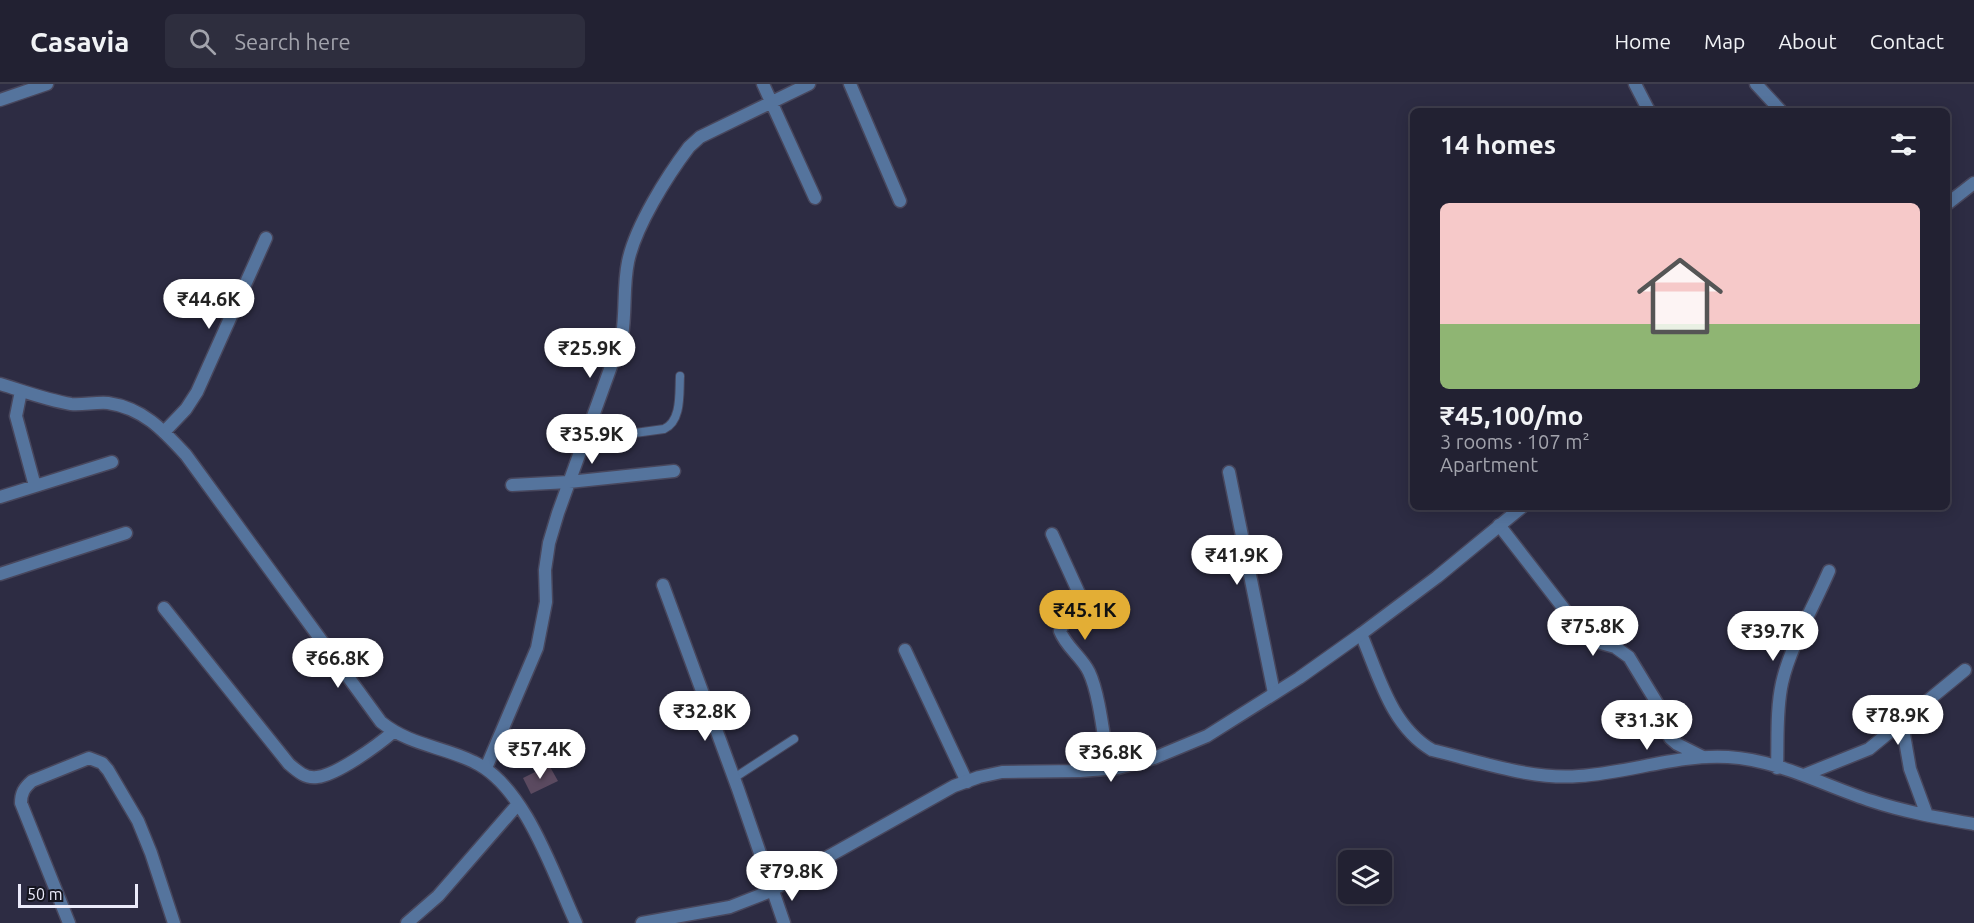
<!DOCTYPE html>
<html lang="en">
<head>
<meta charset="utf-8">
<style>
  body { margin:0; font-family:Ubuntu,sans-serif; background:#2e2e3e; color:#f1f3f6; height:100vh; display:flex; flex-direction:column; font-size:22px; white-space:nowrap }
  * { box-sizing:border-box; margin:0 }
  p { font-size:20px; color:#a2a3ac }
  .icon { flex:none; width:33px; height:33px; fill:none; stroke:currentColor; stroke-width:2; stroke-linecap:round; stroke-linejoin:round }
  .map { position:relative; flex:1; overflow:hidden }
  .drawer { position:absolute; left:1410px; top:24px; width:540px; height:402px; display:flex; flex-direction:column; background:#222132; border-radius:9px; box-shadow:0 3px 15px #0003,0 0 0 2px #3f3e4d }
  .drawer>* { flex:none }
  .controls { position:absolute; left:1338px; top:766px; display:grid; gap:12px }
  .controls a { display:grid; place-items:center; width:54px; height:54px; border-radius:9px; background:#222132; box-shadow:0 3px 15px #0003,0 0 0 2px #3f3e4d; font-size:30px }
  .scale { position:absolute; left:18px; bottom:15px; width:120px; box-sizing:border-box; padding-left:6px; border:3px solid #ebebfa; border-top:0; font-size:16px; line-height:21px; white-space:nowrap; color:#ebebfa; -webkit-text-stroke:4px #161620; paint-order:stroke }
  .price { position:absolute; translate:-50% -51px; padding:0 14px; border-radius:21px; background:#fff; color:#222; font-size:20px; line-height:39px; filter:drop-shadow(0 2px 3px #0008) }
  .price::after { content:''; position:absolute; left:50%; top:36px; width:18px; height:14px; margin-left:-9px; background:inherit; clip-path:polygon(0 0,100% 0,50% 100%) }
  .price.selected { background:#e3ae35; color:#111 }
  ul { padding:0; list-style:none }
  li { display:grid; align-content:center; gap:12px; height:318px; padding:0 30px }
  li+li { border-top:2px solid #3f3e4d }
  li span { display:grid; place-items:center; height:186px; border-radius:9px; color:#555 }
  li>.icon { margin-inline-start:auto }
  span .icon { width:108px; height:108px; fill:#fffc; stroke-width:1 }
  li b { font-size:26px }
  h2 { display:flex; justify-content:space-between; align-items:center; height:72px; padding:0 30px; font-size:26px }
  header { display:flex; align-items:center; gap:36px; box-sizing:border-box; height:84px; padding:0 30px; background:#222132; border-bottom:2px solid #3f3e4d }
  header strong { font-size:28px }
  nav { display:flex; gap:33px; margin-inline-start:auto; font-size:21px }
  .search { width:420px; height:54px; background:#2e2e3e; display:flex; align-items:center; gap:15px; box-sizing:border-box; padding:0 21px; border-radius:9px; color:#a2a3ac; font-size:22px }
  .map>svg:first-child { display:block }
  .building { fill:#5b4a60 }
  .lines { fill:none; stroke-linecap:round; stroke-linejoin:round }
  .service-casing { stroke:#48475d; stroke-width:10 }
  .minor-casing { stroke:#48475d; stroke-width:15 }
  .tertiary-casing { stroke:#48475d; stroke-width:15 }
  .service { stroke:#55749d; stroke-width:8 }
  .minor { stroke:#55749d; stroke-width:12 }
  .tertiary { stroke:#55749d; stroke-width:12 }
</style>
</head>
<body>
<header>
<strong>Casavia</strong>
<div class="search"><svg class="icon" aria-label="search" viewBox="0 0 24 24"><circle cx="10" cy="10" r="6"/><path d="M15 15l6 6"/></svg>Search here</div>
<nav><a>Home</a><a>Map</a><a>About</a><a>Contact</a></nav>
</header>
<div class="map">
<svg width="1974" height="839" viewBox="0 0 1974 839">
  <rect width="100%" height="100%" fill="#2d2c43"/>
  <!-- building -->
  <path class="building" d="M549,681L558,697L531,710L523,694Z"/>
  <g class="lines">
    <defs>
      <path id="service" d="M584,356L664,345C682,337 679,309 680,292
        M734,694L794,655"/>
      <path id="minor" d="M763,0L815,114
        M850,0L900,117
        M1635,0L1649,27
        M1756,0L1781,27
        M0,16L47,0
        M0,300C23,307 47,316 71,320C83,321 96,318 108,319C143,324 163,346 186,371L381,638C411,662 442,662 474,678C525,702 553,789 576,839
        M21,307L16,332L35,402
        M165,347L186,325L197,308L266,154
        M1229,388L1274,609
        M512,401L569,398L674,387
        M0,413L112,378
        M1499,441L1582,548L1590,556L1615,563L1629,573L1657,619L1670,654L1677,660L1703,673
        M1052,450L1083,518L1080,530L1064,539L1060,547C1066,563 1082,573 1089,588C1100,611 1104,658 1109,684
        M0,490L126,449
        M663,501L738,705L784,839
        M164,524L289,680C297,687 306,695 317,693C337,691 378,661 393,648
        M1361,550C1379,592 1391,642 1432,666C1479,677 1530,696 1579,692C1629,689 1678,670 1728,673C1779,676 1825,702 1872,717C1905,728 1940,734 1974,740
        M905,566L967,698
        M1902,639L1910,685L1927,731
        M486,684L537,564L546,518L545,486L549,459L558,429L622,252C626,228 623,202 628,178C635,143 667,92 689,63L700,53L809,0
        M1777,684C1778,656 1776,626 1782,599C1790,563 1814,522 1829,487
        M1804,691L1869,665L1965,586
        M69,839L21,719C21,709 24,704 32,697L89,674L102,679L108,686L138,737L151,769L174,839
        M407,839L438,812L518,720"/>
      <path id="tertiary" d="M1947,120L1974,99
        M642,839L730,823L771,807L831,771L954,702L979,693L1002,688L1080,687L1118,684L1154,674L1207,652L1299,594L1361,550L1437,493L1522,423"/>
    </defs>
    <!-- service casing -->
    <use href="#service" class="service-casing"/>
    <!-- minor casing -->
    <use href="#minor" class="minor-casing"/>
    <!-- tertiary casing -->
    <use href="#tertiary" class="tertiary-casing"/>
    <!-- service -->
    <use href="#service" class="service"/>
    <!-- minor -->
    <use href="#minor" class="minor"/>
    <!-- tertiary -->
    <use href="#tertiary" class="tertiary"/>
  </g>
</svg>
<div class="controls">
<a><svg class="icon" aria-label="layers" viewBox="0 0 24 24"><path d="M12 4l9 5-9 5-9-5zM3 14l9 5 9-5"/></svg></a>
</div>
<div class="scale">50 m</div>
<b class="price" style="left:209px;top:246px">₹44.6K</b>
<b class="price" style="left:590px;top:295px">₹25.9K</b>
<b class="price" style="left:592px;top:381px">₹35.9K</b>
<b class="price" style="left:1237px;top:502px">₹41.9K</b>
<b class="price selected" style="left:1085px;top:557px">₹45.1K</b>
<b class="price" style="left:1593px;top:573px">₹75.8K</b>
<b class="price" style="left:1773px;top:578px">₹39.7K</b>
<b class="price" style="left:338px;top:605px">₹66.8K</b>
<b class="price" style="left:705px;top:658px">₹32.8K</b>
<b class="price" style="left:1898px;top:662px">₹78.9K</b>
<b class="price" style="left:1647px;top:667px">₹31.3K</b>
<b class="price" style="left:540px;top:696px">₹57.4K</b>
<b class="price" style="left:1111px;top:699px">₹36.8K</b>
<b class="price" style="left:792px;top:818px">₹79.8K</b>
<section class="drawer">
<h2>14 homes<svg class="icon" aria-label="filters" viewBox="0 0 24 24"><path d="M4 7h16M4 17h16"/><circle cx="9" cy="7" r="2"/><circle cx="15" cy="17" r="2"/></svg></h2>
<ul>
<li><span style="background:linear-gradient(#f6c9c9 65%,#8fb573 0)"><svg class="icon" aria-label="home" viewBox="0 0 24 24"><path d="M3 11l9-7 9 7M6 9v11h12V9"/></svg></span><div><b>₹45,100/mo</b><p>3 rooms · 107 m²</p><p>Apartment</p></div></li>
</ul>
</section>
</div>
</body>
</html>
